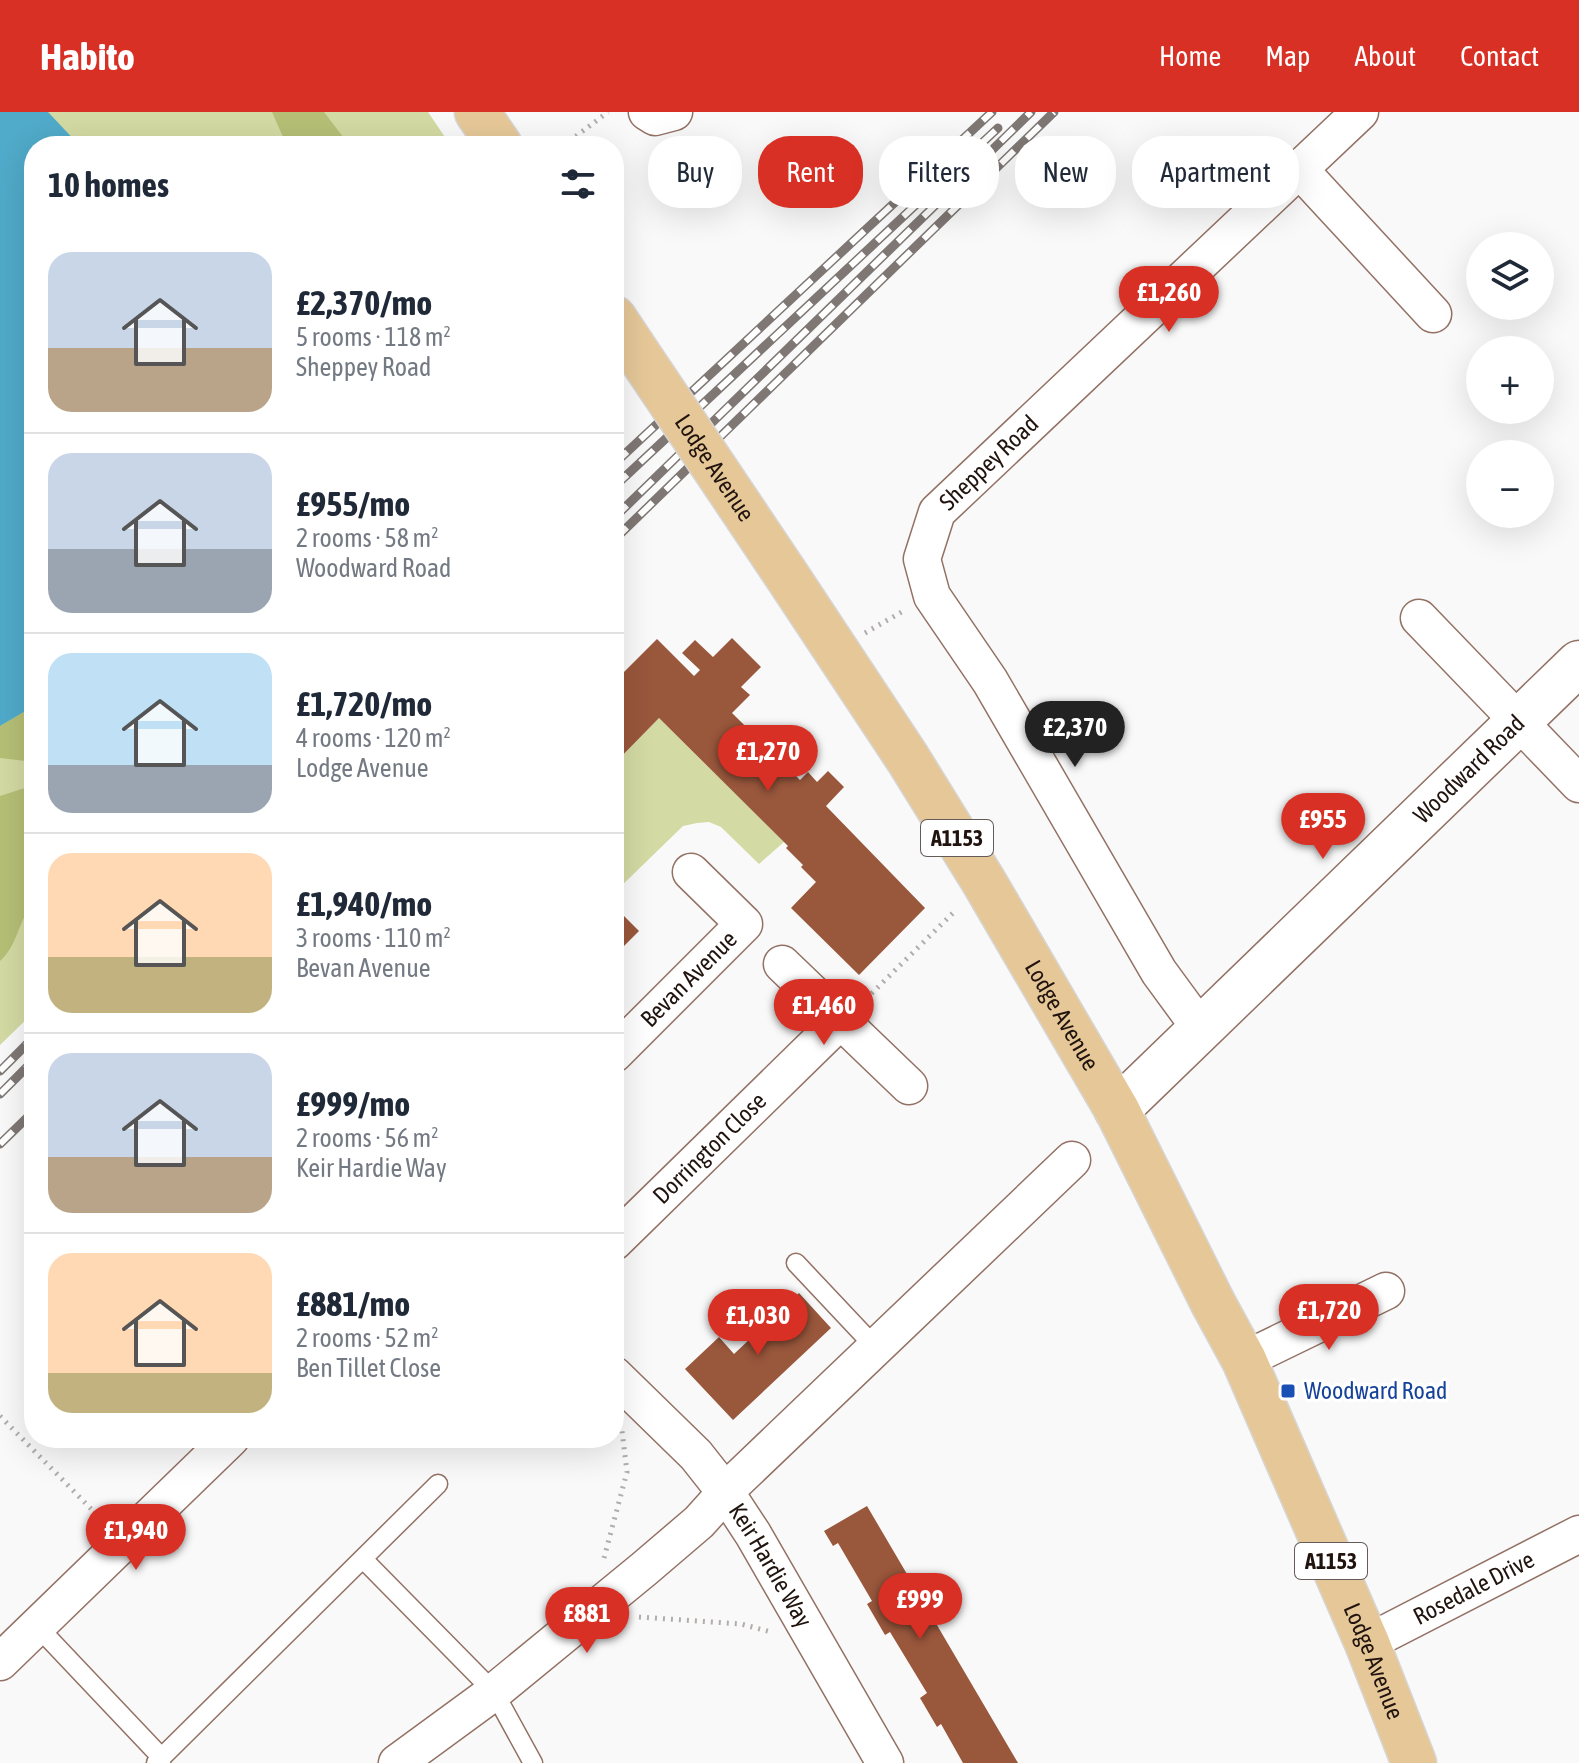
<!DOCTYPE html>
<html lang="en">
<head>
<meta charset="utf-8">
<style>
  body { margin:0; font-family:"Asap Condensed",sans-serif; background:#f2f2f3; color:#1f2937; height:100vh; display:flex; flex-direction:column; font-size:30px; white-space:nowrap }
  * { box-sizing:border-box; margin:0 }
  p { font-size:26px; color:#747a83 }
  .icon { flex:none; width:44px; height:44px; fill:none; stroke:currentColor; stroke-width:2; stroke-linecap:round; stroke-linejoin:round }
  .map { position:relative; flex:1; overflow:hidden }
  .side { position:absolute; left:24px; top:24px; width:600px; height:1312px; display:flex; flex-direction:column; background:#fff; border-radius:32px; box-shadow:0 8px 32px #0002 }
  .side>* { flex:none }
  .top-card { position:absolute; left:648px; top:24px; width:760px; height:72px; display:flex; gap:16px }
  .fabs { position:absolute; left:1466px; top:120px; display:grid; gap:16px }
  .fabs a { display:grid; place-items:center; width:88px; height:88px; border-radius:50%; background:#fff; box-shadow:0 8px 32px #0002; font-size:40px }
  .price { position:absolute; translate:-50% -68px; padding:0 18px; border-radius:28px; background:#d93025; color:#fff; font-size:26px; line-height:52px; filter:drop-shadow(0 2px 4px #0008) }
  .price::after { content:''; position:absolute; left:50%; top:48px; width:24px; height:18px; margin-left:-12px; background:inherit; clip-path:polygon(0 0,100% 0,50% 100%) }
  .price.active { background:#222; color:#fff }
  ul { padding:0; list-style:none }
  li { display:flex; align-items:center; gap:24px; height:200px; padding:0 24px }
  li+li { border-top:2px solid #e0e1e3 }
  li span { display:grid; place-items:center; flex:none; width:224px; height:160px; border-radius:24px; color:#555 }
  li>.icon { margin-inline-start:auto }
  span .icon { width:96px; height:96px; fill:#fffc; stroke-width:1 }
  li b { font-size:34px }
  h2 { display:flex; justify-content:space-between; align-items:center; height:96px; padding:0 24px; font-size:34px }
  .pill { padding:0 28px; border-radius:32px; background:#fff; box-shadow:0 8px 32px #0002; font-size:28px; line-height:72px }
  .pill.active { background:#d93025; color:#fff }
  header { display:flex; align-items:center; gap:48px; box-sizing:border-box; height:112px; padding:0 40px; background:#d93025; color:#fff }
  header strong { font-size:38px }
  nav { display:flex; gap:44px; margin-inline-start:auto; font-size:28px }
  .map>svg:first-child { display:block }
  .green { fill:#d3daa3 }
  .forest { fill:#b6bf75 }
  .water { fill:#50aac9 }
  .building { fill:#99573c }
  .lines { fill:none; stroke-linecap:round; stroke-linejoin:round }
  .service-casing { stroke:#937164; stroke-width:21 }
  .minor-casing { stroke:#937164; stroke-width:39 }
  .tertiary-casing { stroke:#937164; stroke-width:47 }
  .primary-casing { stroke:#d7d5d4; stroke-width:47 }
  .path { stroke:#b1adab; stroke-width:5; stroke-dasharray:2 6; stroke-linecap:butt }
  .service { stroke:#fff; stroke-width:18 }
  .minor { stroke:#fff; stroke-width:36 }
  .tertiary { stroke:#fff; stroke-width:44 }
  .primary { stroke:#e6c898; stroke-width:44 }
  .rail-casing { stroke:#7e7774; stroke-width:9 }
  .rail { stroke:#fff; stroke-width:6; stroke-dasharray:18; stroke-linecap:butt }
  .primary-bridge-casing { stroke:#d7d5d4; stroke-width:47; stroke-linecap:butt }
  .primary-bridge { stroke:#e6c898; stroke-width:44 }
  .transit-dot { fill:#1a4fb4; stroke:#fff; stroke-width:3 }
  .labels { text-anchor:middle; stroke-width:6; stroke-linejoin:round; paint-order:stroke }
  .shield { fill:#fff; stroke:#645a57; stroke-width:2 }
  .shield-label { font-size:22px; font-weight:bold; fill:#21140f }
  .street-label { font-size:24px; fill:#21140f; stroke:#fff }
  .transit-label { font-size:24px; fill:#164399; stroke:#fff; text-anchor:start }
</style>
</head>
<body>
<header>
<strong>Habito</strong>
<nav><a>Home</a><a>Map</a><a>About</a><a>Contact</a></nav>
</header>
<div class="map">
<svg width="1579" height="1651" viewBox="0 0 1579 1651">
  <rect width="100%" height="100%" fill="#f9f9f9"/>
  <!-- green -->
  <path class="green" d="M0,0H428L451,34H34V900L0,933Z
    M659,606L784,730L759,752L721,715L709,710L697,711L683,714L614,781V652Z"/>
  <!-- forest -->
  <path class="forest" d="M272,0H324L350,34H287Z
    M34,594V650L0,646V614Z
    M34,673V789C18,809 18,833 0,849V684Z"/>
  <!-- water -->
  <path class="water" d="M0,0H48L80,34H34V594L0,614Z"/>
  <!-- building -->
  <path class="building" d="M732,526L761,555L741,575L750,583L732,601L800,668L808,660L817,670L828,659L844,675L826,694L925,796L859,863L791,796L816,770L801,755L803,753L786,736L788,734L659,606L614,652V570L657,527L694,564L700,558L682,541L695,528L713,545Z
    M614,794L639,819L614,844Z
    M799,1181L831,1216L733,1308L685,1257L719,1225L734,1242Z
    M867,1394L1018,1651H963L941,1612L937,1615L920,1586L927,1581L890,1520L885,1523L867,1492L872,1489L838,1431L833,1434L824,1419Z"/>
  <g class="lines">
    <defs>
      <path id="service" d="M796,1151L876,1236
        M363,1447L494,1580L533,1651
        M37,1514L161,1645V1651
        M156,1651L438,1372"/>
      <g id="minor">
        <path d="M647,0L655,5L674,0"/>
        <path d="M1299,57L1433,202"/>
        <path d="M1419,506L1579,672"/>
        <path d="M782,852L909,974"/>
        <path id="s1" d="M1200,916L1159,860L990,569L932,484L922,447L937,400L1360,0"/>
        <path id="s2" d="M614,942L744,812L691,760"/>
        <path id="s3" d="M614,1130L840,909"/>
        <path d="M1244,1248L1386,1179"/>
        <path id="s4" d="M614,1263L696,1343L726,1381L753,1422L885,1651"/>
        <path id="s5" d="M1367,1531L1579,1422"/>
        <path d="M0,1550L231,1326"/>
        <path d="M397,1651L494,1580L644,1457L699,1410L735,1370L1072,1048"/>
      </g>
      <g id="tertiary">
        <path id="s6" d="M1117,998L1579,551"/>
      </g>
      <g id="primary">
        <path d="M477,0L500,34"/>
        <path d="M614,206L632,233"/>
        <path id="s7" d="M785,461L908,647L984,770L1117,998L1213,1191L1244,1248L1367,1531L1414,1651"/>
      </g>
    </defs>
    <!-- service casing -->
    <use href="#service" class="service-casing"/>
    <!-- minor casing -->
    <use href="#minor" class="minor-casing"/>
    <!-- tertiary casing -->
    <use href="#tertiary" class="tertiary-casing"/>
    <!-- primary casing -->
    <use href="#primary" class="primary-casing"/>
    <!-- path -->
    <path class="path" d="M563,34L608,0
      M865,521L905,498
      M864,884L871,882L956,798
      M0,1304L103,1409
      M604,1446L627,1360L622,1319
      M639,1505L741,1512L771,1520"/>
    <!-- service -->
    <use href="#service" class="service"/>
    <!-- minor -->
    <use href="#minor" class="minor"/>
    <!-- tertiary -->
    <use href="#tertiary" class="tertiary"/>
    <!-- primary -->
    <use href="#primary" class="primary"/>
    <defs>
      <path id="rail" d="M614,352L992,0
        M614,375L998,16
        M614,406L1031,0
        M614,428L1054,0
        M0,959L34,925
        M0,982L34,948
        M0,1032L34,999"/>
    </defs>
    <!-- rail casing -->
    <use href="#rail" class="rail-casing"/>
    <!-- rail -->
    <use href="#rail" class="rail"/>
    <defs>
      <g id="primary-bridge">
        <path id="s8" d="M632,233L785,461"/>
      </g>
    </defs>
    <!-- primary-bridge casing -->
    <use href="#primary-bridge" class="primary-bridge-casing"/>
    <!-- primary-bridge -->
    <use href="#primary-bridge" class="primary-bridge"/>
  </g>
  <!-- markers -->
  <rect class="transit-dot" x="1280" y="1271" width="16" height="16" rx="4"/>
  <g class="labels">
    <!-- shield labels -->
    <g class="shield">
      <rect x="921" y="708" width="72" height="36" rx="6"/>
      <rect x="1295" y="1431" width="72" height="36" rx="6"/>
    </g>
    <g class="shield-label">
      <text x="957" y="734">A1153</text>
      <text x="1331" y="1457">A1153</text>
    </g>
    <!-- street labels -->
    <g class="street-label">
      <text dy="8" stroke="none"><textPath href="#s1" startOffset="668">Sheppey Road</textPath></text>
      <text dy="8" stroke="none"><textPath href="#s8" startOffset="148">Lodge Avenue</textPath></text>
      <text dy="8" stroke="none"><textPath href="#s6" startOffset="490">Woodward Road</textPath></text>
      <text dy="8" stroke="none"><textPath href="#s2" startOffset="106">Bevan Avenue</textPath></text>
      <text dy="8" stroke="none"><textPath href="#s7" startOffset="522">Lodge Avenue</textPath></text>
      <text dy="8" stroke="none"><textPath href="#s3" startOffset="134">Dorrington Close</textPath></text>
      <text dy="8" stroke="none"><textPath href="#s4" startOffset="248">Keir Hardie Way</textPath></text>
      <text dy="8" stroke="none"><textPath href="#s5" startOffset="120">Rosedale Drive</textPath></text>
      <text dy="8" stroke="none"><textPath href="#s7" startOffset="1240">Lodge Avenue</textPath></text>
    </g>
    <!-- transit labels -->
    <g class="transit-label">
      <text x="1304" y="1287">Woodward Road</text>
    </g>
  </g>
</svg>
<div class="fabs">
<a><svg class="icon" aria-label="layers" viewBox="0 0 24 24"><path d="M12 4l9 5-9 5-9-5zM3 14l9 5 9-5"/></svg></a>
<a>+</a>
<a>−</a>
</div>
<b class="price" style="left:1169px;top:222px">£1,260</b>
<b class="price active" style="left:1075px;top:657px">£2,370</b>
<b class="price" style="left:768px;top:681px">£1,270</b>
<b class="price" style="left:1323px;top:749px">£955</b>
<b class="price" style="left:824px;top:935px">£1,460</b>
<b class="price" style="left:1329px;top:1240px">£1,720</b>
<b class="price" style="left:758px;top:1245px">£1,030</b>
<b class="price" style="left:136px;top:1460px">£1,940</b>
<b class="price" style="left:920px;top:1529px">£999</b>
<b class="price" style="left:587px;top:1543px">£881</b>
<div class="top-card">
<a class="pill">Buy</a>
<a class="pill active">Rent</a>
<a class="pill">Filters</a>
<a class="pill">New</a>
<a class="pill">Apartment</a>
</div>
<section class="side">
<h2>10 homes<svg class="icon" aria-label="filters" viewBox="0 0 24 24"><path d="M4 7h16M4 17h16"/><circle cx="9" cy="7" r="2"/><circle cx="15" cy="17" r="2"/></svg></h2>
<ul>
<li><span style="background:linear-gradient(#c9d6e8 60%,#b9a48a 0)"><svg class="icon" aria-label="home" viewBox="0 0 24 24"><path d="M3 11l9-7 9 7M6 9v11h12V9"/></svg></span><div><b>£2,370/mo</b><p>5 rooms · 118 m²</p><p>Sheppey Road</p></div></li>
<li><span style="background:linear-gradient(#c9d6e8 60%,#9aa5b1 0)"><svg class="icon" aria-label="home" viewBox="0 0 24 24"><path d="M3 11l9-7 9 7M6 9v11h12V9"/></svg></span><div><b>£955/mo</b><p>2 rooms · 58 m²</p><p>Woodward Road</p></div></li>
<li><span style="background:linear-gradient(#bfe0f5 70%,#9aa5b1 0)"><svg class="icon" aria-label="home" viewBox="0 0 24 24"><path d="M3 11l9-7 9 7M6 9v11h12V9"/></svg></span><div><b>£1,720/mo</b><p>4 rooms · 120 m²</p><p>Lodge Avenue</p></div></li>
<li><span style="background:linear-gradient(#ffd9b3 65%,#c2b280 0)"><svg class="icon" aria-label="home" viewBox="0 0 24 24"><path d="M3 11l9-7 9 7M6 9v11h12V9"/></svg></span><div><b>£1,940/mo</b><p>3 rooms · 110 m²</p><p>Bevan Avenue</p></div></li>
<li><span style="background:linear-gradient(#c9d6e8 65%,#b9a48a 0)"><svg class="icon" aria-label="home" viewBox="0 0 24 24"><path d="M3 11l9-7 9 7M6 9v11h12V9"/></svg></span><div><b>£999/mo</b><p>2 rooms · 56 m²</p><p>Keir Hardie Way</p></div></li>
<li><span style="background:linear-gradient(#ffd9b3 75%,#c2b280 0)"><svg class="icon" aria-label="home" viewBox="0 0 24 24"><path d="M3 11l9-7 9 7M6 9v11h12V9"/></svg></span><div><b>£881/mo</b><p>2 rooms · 52 m²</p><p>Ben Tillet Close</p></div></li>
</ul>
</section>
</div>
</body>
</html>
